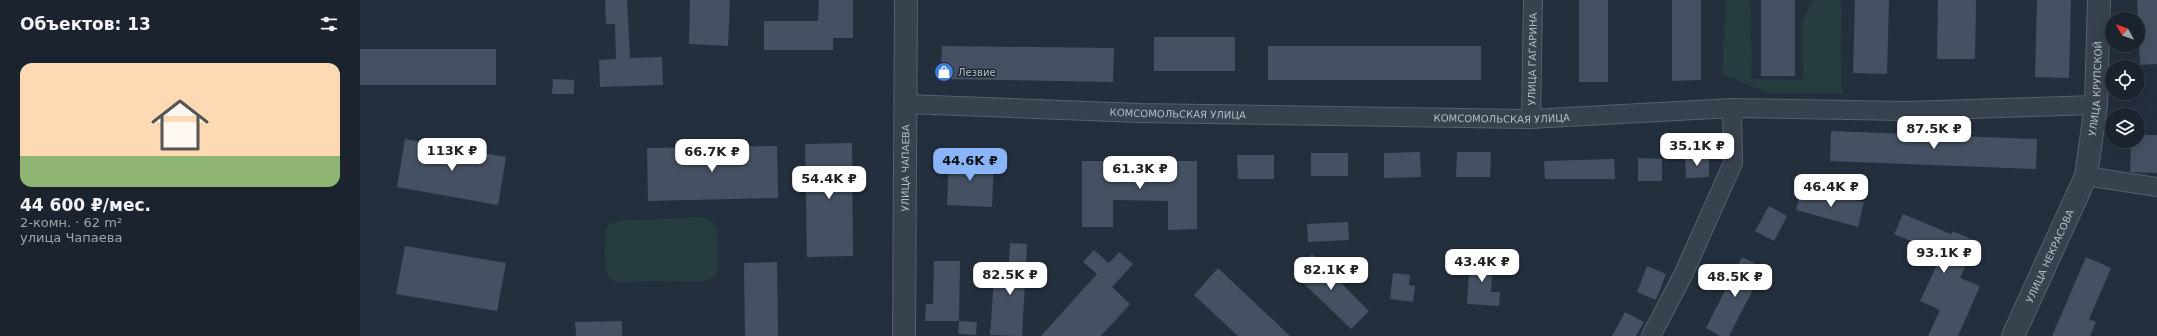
<!DOCTYPE html>
<html lang="ru">
<head>
<meta charset="utf-8">
<style>
  body { margin:0; font-family:"DejaVu Sans",sans-serif; background:#282f3a; color:#f1f3f6; height:100vh; display:flex; flex-direction:column; font-size:15px; white-space:nowrap }
  * { box-sizing:border-box; margin:0 }
  p { font-size:13px; color:#a0a4aa }
  .icon { flex:none; width:22px; height:22px; fill:none; stroke:currentColor; stroke-width:2; stroke-linecap:round; stroke-linejoin:round }
  .map { position:relative; flex:1; overflow:hidden }
  .drawer { display:flex; flex-direction:column; background:#1b232e; width:360px }
  .drawer>* { flex:none }
  .needle { width:26px; rotate:310deg }
  .controls { position:absolute; left:1745px; top:12px; display:grid; gap:8px }
  .controls a { display:grid; place-items:center; width:40px; height:40px; border-radius:50%; background:#1b232e; box-shadow:0 4px 16px #0002,0 0 0 1px #39404a; font-size:20px }
  .price { position:absolute; translate:-50% -34px; padding:0 9px; border-radius:8px; background:#fff; color:#222; font-size:13px; line-height:26px; filter:drop-shadow(0 1px 2px #0008) }
  .price::after { content:''; position:absolute; left:50%; top:24px; width:12px; height:9px; margin-left:-6px; background:inherit; clip-path:polygon(0 0,100% 0,50% 100%) }
  .price.selected { background:#8ab4f8; color:#111 }
  ul { padding:0; list-style:none }
  li { display:grid; align-content:center; gap:8px; height:212px; padding:0 20px }
  li+li { border-top:1px solid #39404a }
  li span { display:grid; place-items:center; height:124px; border-radius:12px; color:#555 }
  li>.icon { margin-inline-start:auto }
  span .icon { width:72px; height:72px; fill:#fffc; stroke-width:1 }
  li b { font-size:17px }
  h2 { display:flex; justify-content:space-between; align-items:center; height:48px; padding:0 20px; font-size:17px }
  main { display:flex; flex:1; min-height:0 }
  .map>svg:first-child { display:block }
  .green { fill:#263c3f }
  .building { fill:#455162 }
  .lines { fill:none; stroke-linecap:round; stroke-linejoin:round }
  .minor-casing { stroke:#565f6c; stroke-width:20 }
  .tertiary-casing { stroke:#565f6c; stroke-width:24 }
  .minor { stroke:#38414e; stroke-width:18 }
  .tertiary { stroke:#38414e; stroke-width:22 }
  .labels { text-anchor:middle; stroke-width:3; stroke-linejoin:round; paint-order:stroke }
  .street-label { font-size:10px; fill:#b4bcc9; stroke:#1d2633 }
  .poi-label { font-size:10px; fill:#b4bcc9; stroke:#1d2633; text-anchor:start }
</style>
</head>
<body>
<main>
<section class="drawer">
<h2>Объектов: 13<svg class="icon" aria-label="filters" viewBox="0 0 24 24"><path d="M4 7h16M4 17h16"/><circle cx="9" cy="7" r="2"/><circle cx="15" cy="17" r="2"/></svg></h2>
<ul>
<li><span style="background:linear-gradient(#ffd9b3 75%,#8fb573 0)"><svg class="icon" aria-label="home" viewBox="0 0 24 24"><path d="M3 11l9-7 9 7M6 9v11h12V9"/></svg></span><div><b>44 600 ₽/мес.</b><p>2-комн. · 62 m²</p><p>улица Чапаева</p></div></li>
</ul>
</section>
<div class="map">
<svg width="1797" height="336" viewBox="0 0 1797 336">
  <rect width="100%" height="100%" fill="#242f3e"/>
  <!-- green -->
  <path class="green" d="M1366,0H1390L1392,79L1443,80L1442,22L1453,0H1481L1482,93H1408L1362,74Z
    M343,217L353,222L357,231L358,270L355,276L345,281L257,282L248,277C245,271 244,237 246,230C248,224 253,223 258,221Z"/>
  <!-- building -->
  <path class="building" d="M245,0H267L270,58L302,57L303,85L240,87L239,60L256,59L255,24H246Z
    M330,0H370L368,46L329,44Z
    M459,0H493V38H473V50H404V21H458Z
    M1219,0H1248V82H1219Z
    M1312,0H1341V80L1312,81Z
    M1401,0H1435V76H1401Z
    M1495,0H1529L1527,74L1493,73Z
    M1578,0H1616L1615,59H1577Z
    M1677,0H1711L1709,78L1675,77Z
    M1777,0H1797V64L1780,65Z
    M794,37H875V71H794Z
    M582,46L754,48L753,82L581,79Z
    M908,46H1121V80H908Z
    M0,49H136V85H0Z
    M193,79L214,80V94H192Z
    M1471,131L1677,139L1676,169L1470,161Z
    M1778,135H1797V173L1770,172L1771,141H1778Z
    M45,139L146,157L138,205L37,187Z
    M492,143L493,256L447,257L445,144Z
    M417,146L418,198L288,201L287,148Z
    M1060,152L1061,177L1024,178V153Z
    M1097,152H1131L1130,177H1096Z
    M951,153H988V176H951Z
    M877,155H914V179H878Z
    M589,157L634,159L632,207L587,205Z
    M1325,157H1349V177L1326,178Z
    M1278,158L1302,159V181H1278Z
    M1254,159L1255,179H1185L1184,161Z
    M722,161H837V229L808,230V201L753,200V227H722Z
    M1441,190L1483,200L1484,198L1504,202L1498,227L1436,210Z
    M1409,206L1427,216L1414,241L1395,231Z
    M1543,214L1591,234L1592,231L1616,241L1600,278L1620,286L1598,336H1568L1580,310L1560,301L1582,254L1534,234Z
    M988,222L989,240L948,242L947,224Z
    M650,243L667,244L662,336L630,335L634,279H648Z
    M45,246L146,263L137,311L36,294Z
    M734,250L749,263L759,252L773,264L752,287L770,304L741,336H681L737,274L723,262Z
    M952,254L1009,311L991,329L933,273Z
    M1110,257L1133,258L1131,292H1140L1139,306L1107,304Z
    M1382,257L1404,268L1369,336H1360L1346,328Z
    M1726,257L1751,268L1729,319L1736,322L1730,336H1692Z
    M574,261H600L599,321H565L566,304H573Z
    M417,262L418,336H385L384,263Z
    M1287,266L1306,274L1296,300L1277,292Z
    M858,268L930,336H878L834,295Z
    M1033,273L1050,275L1049,285L1055,286L1053,302L1030,299Z
    M1265,312L1284,322L1276,336H1252Z
    M262,321V336H216L215,322Z
    M599,321L617,322L616,335L598,334Z"/>
  <g class="lines">
    <defs>
      <g id="minor">
        <path id="s1" d="M546,104L780,113L1171,119L1372,108L1545,111L1736,105"/>
        <path id="s2" d="M1171,119L1173,0"/>
        <path d="M1726,176L1797,187"/>
        <path d="M1291,336L1323,275L1373,163L1372,108"/>
      </g>
      <g id="tertiary">
        <path id="s3" d="M544,336L546,0"/>
        <path id="s4" d="M1653,336L1726,176L1736,105L1739,0"/>
      </g>
    </defs>
    <!-- minor casing -->
    <use href="#minor" class="minor-casing"/>
    <!-- tertiary casing -->
    <use href="#tertiary" class="tertiary-casing"/>
    <!-- minor -->
    <use href="#minor" class="minor"/>
    <!-- tertiary -->
    <use href="#tertiary" class="tertiary"/>
  </g>
  <!-- icons -->
  <defs>
    <symbol id="shop-disc" viewBox="-11 -11 22 22"><circle r="9.5" fill="#3f7fe0" stroke="#1d2633"/><path d="M-5-2.5h2.3a2.7 3.5 0 0 1 5.4 0H5L5.5 6h-11ZM-1.5-2.5h3a1.5 2.3 0 0 0-3 0Z" fill="#fff"/></symbol>
  </defs>
  <g fill-rule="evenodd">
    <use href="#shop-disc" x="573" y="61" width="22" height="22"/>
  </g>
  <g class="labels">
    <!-- street labels -->
    <g class="street-label">
      <text dy="4" stroke="none"><textPath href="#s2" startOffset="60">УЛИЦА ГАГАРИНА</textPath></text>
      <text dy="4" stroke="none"><textPath href="#s4" startOffset="264">УЛИЦА КРУПСКОЙ</textPath></text>
      <text dy="4" stroke="none"><textPath href="#s1" startOffset="272">КОМСОМОЛЬСКАЯ УЛИЦА</textPath></text>
      <text dy="4" stroke="none"><textPath href="#s1" startOffset="596">КОМСОМОЛЬСКАЯ УЛИЦА</textPath></text>
      <text dy="4" stroke="none"><textPath href="#s3" startOffset="168">УЛИЦА ЧАПАЕВА</textPath></text>
      <text dy="4" stroke="none"><textPath href="#s4" startOffset="88">УЛИЦА НЕКРАСОВА</textPath></text>
    </g>
    <!-- poi labels -->
    <g class="poi-label">
      <text x="598" y="76">Лезвие</text>
    </g>
  </g>
</svg>
<div class="controls">
<a><svg class="needle" viewBox="-14 -14 28 28"><path d="M0-13l5 13h-10z" fill="#e53935"/><path d="M0 13l5-13h-10z" fill="#a0a4aa"/></svg></a>
<a><svg class="icon" aria-label="locate" viewBox="0 0 24 24"><circle cx="12" cy="12" r="6"/><path d="M12 2v4M12 18v4M2 12h4M18 12h4"/></svg></a>
<a><svg class="icon" aria-label="layers" viewBox="0 0 24 24"><path d="M12 4l9 5-9 5-9-5zM3 14l9 5 9-5"/></svg></a>
</div>
<b class="price" style="left:1574px;top:150px">87.5K ₽</b>
<b class="price" style="left:1337px;top:167px">35.1K ₽</b>
<b class="price" style="left:92px;top:172px">113K ₽</b>
<b class="price" style="left:352px;top:173px">66.7K ₽</b>
<b class="price selected" style="left:610px;top:182px">44.6K ₽</b>
<b class="price" style="left:780px;top:190px">61.3K ₽</b>
<b class="price" style="left:469px;top:200px">54.4K ₽</b>
<b class="price" style="left:1471px;top:208px">46.4K ₽</b>
<b class="price" style="left:1584px;top:274px">93.1K ₽</b>
<b class="price" style="left:1122px;top:283px">43.4K ₽</b>
<b class="price" style="left:971px;top:291px">82.1K ₽</b>
<b class="price" style="left:650px;top:296px">82.5K ₽</b>
<b class="price" style="left:1375px;top:298px">48.5K ₽</b>
</div>
</main>
</body>
</html>
